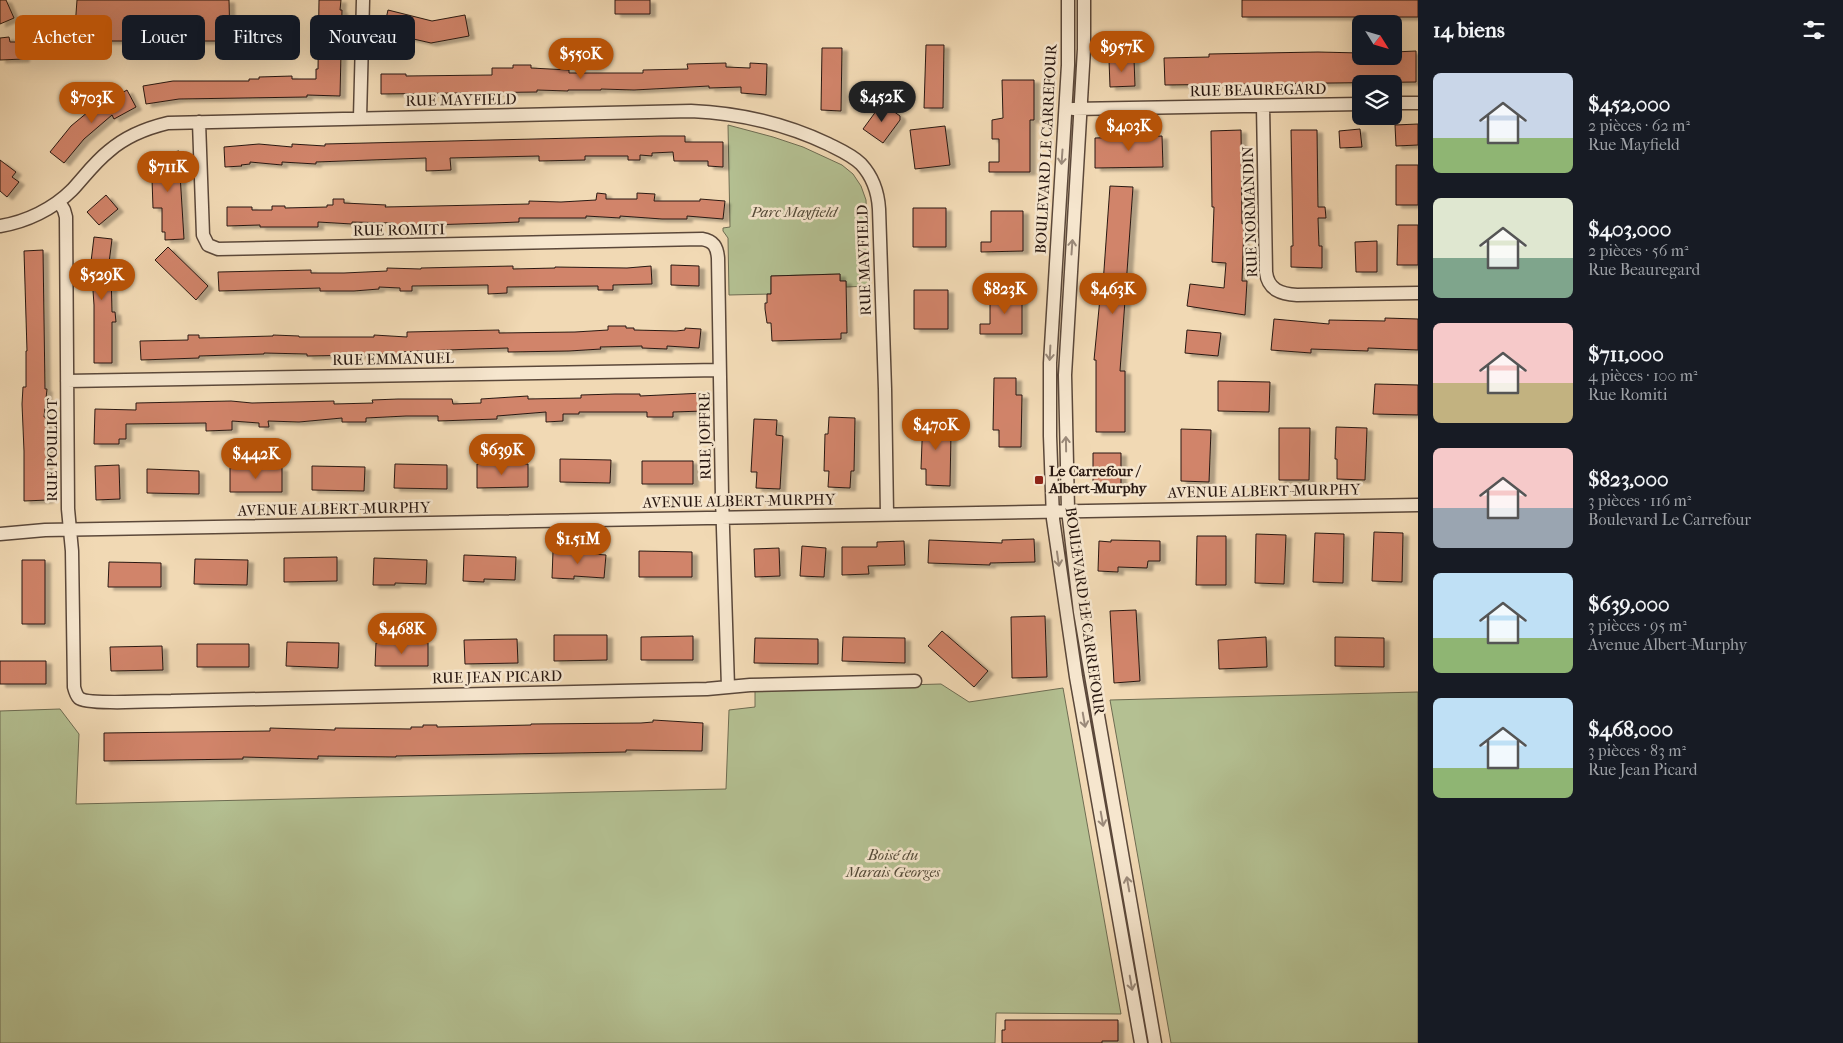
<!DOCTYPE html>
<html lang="fr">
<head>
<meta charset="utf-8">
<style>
  body { margin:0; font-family:"IM FELL French Canon",serif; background:#242831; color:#f1f3f6; height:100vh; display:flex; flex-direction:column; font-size:19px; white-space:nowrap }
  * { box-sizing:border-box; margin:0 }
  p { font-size:16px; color:#9ea1a6 }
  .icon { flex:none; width:28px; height:28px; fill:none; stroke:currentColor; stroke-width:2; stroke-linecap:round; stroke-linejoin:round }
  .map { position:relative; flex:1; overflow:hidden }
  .side { display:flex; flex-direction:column; background:#171b24; width:425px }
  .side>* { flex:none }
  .banner { position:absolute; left:15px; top:15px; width:475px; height:45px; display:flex; gap:10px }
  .needle { width:32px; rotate:127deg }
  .tools { position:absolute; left:1352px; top:15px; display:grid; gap:10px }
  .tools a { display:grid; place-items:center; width:50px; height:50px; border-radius:8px; background:#171b24; box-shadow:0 5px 20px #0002; font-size:25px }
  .price { position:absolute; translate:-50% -42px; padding:0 11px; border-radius:18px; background:#b45309; color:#fff; font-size:16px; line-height:32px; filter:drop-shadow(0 1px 2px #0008) }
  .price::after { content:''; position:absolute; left:50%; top:30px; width:15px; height:11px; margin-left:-8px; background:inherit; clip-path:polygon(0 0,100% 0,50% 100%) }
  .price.selected { background:#222; color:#fff }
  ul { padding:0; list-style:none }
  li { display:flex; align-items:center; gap:15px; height:125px; padding:0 15px }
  li span { display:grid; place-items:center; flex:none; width:140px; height:100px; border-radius:8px; color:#555 }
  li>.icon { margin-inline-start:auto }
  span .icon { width:60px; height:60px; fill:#fffc; stroke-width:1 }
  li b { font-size:21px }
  h2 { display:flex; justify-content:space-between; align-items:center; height:60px; padding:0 15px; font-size:21px }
  .tag { padding:0 18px; border-radius:8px; background:#171b24; box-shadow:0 5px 20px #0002; font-size:18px; line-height:45px }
  .tag.selected { background:#b45309; color:#fff }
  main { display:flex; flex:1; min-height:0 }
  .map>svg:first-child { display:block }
  .green { fill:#b4c092; stroke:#6e6c52 }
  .building { fill:#d1846a; stroke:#291811; filter:url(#shadow) }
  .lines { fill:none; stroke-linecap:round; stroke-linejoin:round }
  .minor-casing { stroke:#5b483a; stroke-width:15 }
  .minor { stroke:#f6e6ce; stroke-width:12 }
  .oneway { stroke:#9a8979 }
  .poi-dot { fill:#8f2418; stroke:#f6e6ce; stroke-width:2 }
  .labels { text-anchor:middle; stroke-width:5; stroke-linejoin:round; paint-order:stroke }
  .street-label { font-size:15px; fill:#291811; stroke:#f6e6ce }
  .park-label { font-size:15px; font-style:italic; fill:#534a38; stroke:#f6e6ce }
  .poi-label { font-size:15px; font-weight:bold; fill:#291811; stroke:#f6e6ce; text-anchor:start }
</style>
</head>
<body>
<main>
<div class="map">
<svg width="1418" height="1043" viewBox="0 0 1418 1043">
  <defs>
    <filter id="shadow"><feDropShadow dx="5.5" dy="3" stdDeviation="1" flood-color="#0004"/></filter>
  </defs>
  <rect width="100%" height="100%" fill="#f1d9b4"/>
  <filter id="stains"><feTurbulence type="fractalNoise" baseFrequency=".004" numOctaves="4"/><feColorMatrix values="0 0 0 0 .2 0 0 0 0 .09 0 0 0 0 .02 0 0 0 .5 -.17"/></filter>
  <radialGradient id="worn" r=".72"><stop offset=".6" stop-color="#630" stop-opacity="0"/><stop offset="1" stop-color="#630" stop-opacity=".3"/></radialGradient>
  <!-- green -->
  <path class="green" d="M728,125L773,137L803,147L842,165L853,174L861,186L866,200L869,286L846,287V281H840V274L771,276V294L729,295L728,238L723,231V228L730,227Z
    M941,684L969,702L1063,688L1121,1014L996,1013L995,1043H0V711L60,709L79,734L76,804L726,789L729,710L755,707V689Z
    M1418,692V1043H1171L1110,700Z"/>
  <!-- building -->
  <path class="building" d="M0,0H6L14,18L0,24Z
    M77,0H229L230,41H74Z
    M319,0H341L340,10H342L340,96L307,95V97L179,99L146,104L143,86L173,81H249V79H259V77L292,76V79H316V69H318Z
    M615,0H650V14H615Z
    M1242,0H1418V17H1242Z
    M388,10L432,21L465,15L469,36L431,43L383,32Z
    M9,37L10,42H23L24,59L0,60V38Z
    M926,45H944L943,108H924Z
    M822,48H842L841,111L821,110Z
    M1416,51V82L1165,85L1164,58L1209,57V54L1318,52L1361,53V56H1394V52Z
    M1134,59L1135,86L1110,87L1109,60Z
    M726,63V67L750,68V63L767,64L766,95L741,93V87L709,88V86L634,90L601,89V90H568V91L537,90V92L381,94V74H406V76L492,75V68H513V65H531V68L569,70V73H643V70L688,69L687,64Z
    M1002,80H1034V120H1030V172H989V162H999V139H992V120L1003,118Z
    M127,90L136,107L114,119L112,115L84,139L64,163L50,152L71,126L94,107L95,108Z
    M882,103L900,116V120L883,143L863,129Z
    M1418,124V145L1396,146L1395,125Z
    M945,126L950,165L915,169L910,130Z
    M1360,129L1362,147L1340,148L1339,131Z
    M1241,130L1242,224H1244L1242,281H1247L1245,315L1187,306L1190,284L1224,288L1226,263L1212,262L1214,207H1212L1211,131Z
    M1291,130H1317L1318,207H1325L1326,218H1318L1319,246H1322V268L1291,267V246H1293Z
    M661,136H685V142H723V167L708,166V161H674L673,152L652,153V156L640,155V160H628V156H585V160L539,161V156L450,158L451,170L426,171V158L316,162V164L282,162V165L250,162V164L241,165L242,166L225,167L224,147L259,144L292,147V144L325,146V144Z
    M1162,136L1163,167L1095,168V138Z
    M179,151L183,174H180L184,239L165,240V232H162V208H153L152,179L149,180L147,169L153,168L151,156Z
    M0,160L16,172L12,177L19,182L7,197L0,191Z
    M1396,165H1418V205H1396Z
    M1110,186L1133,187L1120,371H1125V432H1096V360H1094L1100,298H1102Z
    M597,193L606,194V199H637V193L655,194L654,201H700V199L725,201L723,219L687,216V219H662L620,216V218L586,216V218H519V222L494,223L394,226V223L352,222V224L318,222V227H260V225L227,226V207H252V210H272V206H285V208L327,207V205H333V199H344V203L386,205L385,207L529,204V201L561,202L596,200Z
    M106,195L118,209L99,225L87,212Z
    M913,208H946V247H913Z
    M991,211H1023V251L981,252V242H991Z
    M1398,225H1418V265H1397Z
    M94,237L112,239L108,271H111L112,312H115L116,322H112V363H94V305L91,262Z
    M1377,241V272H1356L1355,242Z
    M168,247L208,286L196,300L155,260Z
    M43,250L45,389H47L44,417H46L48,500L24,501V451L22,404L23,387H26V351H27L24,251Z
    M671,265L699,266V286L671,285Z
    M513,266V269L555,268V267L627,268L651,266L652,284L613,285V290H598V286L507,287V293L488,294V285L412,286V291H400V288L379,287V289L354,291H320V288L219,291L218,272L311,270V273H344L387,271V268L421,269V268Z
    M840,274V281H846L847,333H841V339L772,341L771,323H767L765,309V303H767V294H771V276Z
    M914,290H948V329H914Z
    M990,293H1022V334H980V324H990Z
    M1385,318L1418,319V350L1368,348V351L1311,349V353L1271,350L1274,319L1329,324V320L1385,321Z
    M608,326H626V328H634V330L676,331L685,330V328L701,329L699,348L667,346V349L642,348V346L600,347L601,349L569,351L508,352V348L474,349L398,352V355L365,353V355L307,356V354L264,353V354L199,356V358L141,360L140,341L188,340V335H199V338L273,336V335L299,336V337H374V335L407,337V332L499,330V333L575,332L608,330Z
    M1187,330L1221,333L1218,356L1185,353Z
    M994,378H1016V395H1022L1021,447H999V430H993Z
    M1218,381L1270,382L1269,412L1218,411Z
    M1375,384L1418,385V415L1373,414Z
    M704,393V411L673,412V417H647V412H579V414H563V421L546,422V412L497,416V419L438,421V416H406L366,418V422H342V418L299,422L268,421L269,427H259V423L232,421V430L206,431V423L126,424V439H119V444H94L95,409L136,410V403L231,401L252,403L334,401V404L373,403L372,400L398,399H452L453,404L481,403V399L528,396V399L581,398V395L615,394H640V396Z
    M923,415L945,416V433H951L950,486L926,485V469H921Z
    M829,417L855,418L854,471H851L850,488L828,487L829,471H824L825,434H828Z
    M754,419L777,420L776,435L783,436L780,489L756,488L757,472H751Z
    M1336,427L1367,428L1365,480L1337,479V459H1335Z
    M1279,428H1310L1309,480H1279Z
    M1181,429L1211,430L1209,482L1181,481Z
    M1093,453H1121V485H1093Z
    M560,459L611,460L610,483L560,482Z
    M642,461H693V484H642Z
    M395,464L447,465V489L394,488Z
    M477,464H528V487L477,488Z
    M119,465L120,499L96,500L95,466Z
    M312,466L365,467L364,491L312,490Z
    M230,468H282V492H230Z
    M147,469L199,471V494L147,493Z
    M1374,532L1403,533L1402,582L1372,581Z
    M1315,533L1344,534L1343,583L1313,582Z
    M1256,534L1286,535L1284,584L1255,583Z
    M1197,536H1226V585H1196Z
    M1034,539L1035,562L990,563V565L928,563L929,540L1002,543V540Z
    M1111,540L1160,541V561H1148L1147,568L1118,567V572L1098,571L1099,541L1111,542Z
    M904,541L905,565L868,566L869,574L842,575V547H877V542Z
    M802,546L826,548L824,577L800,576Z
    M779,548L780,576L755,577L754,549Z
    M553,551L606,555L604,578L574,576V579L552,578Z
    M639,551L692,552V577H639Z
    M464,555L516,557L515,580L484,579V582L463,581Z
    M337,557V581L284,582V558Z
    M374,558L427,560L426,584L395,583V585H373Z
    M195,559L248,560L247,585L194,584Z
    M22,560H45V624H22Z
    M109,562L161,563V587H108Z
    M1136,610L1140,681L1114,683L1110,611Z
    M1045,616L1047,677L1012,678L1011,617Z
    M942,631L988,671L974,687L928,646Z
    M554,635H607V660L554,661Z
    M693,636V660H641V637Z
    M843,637L905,638V663L842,661Z
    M1266,637L1267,667L1219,669L1218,640Z
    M1335,637L1384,638V667L1335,666Z
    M755,638L818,639V664L754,663Z
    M517,639L518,663L465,664L464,640Z
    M287,642L339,643L338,668L286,666Z
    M376,643H428V666H375Z
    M197,644H249V667H197Z
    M162,646L163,670L111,671L110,647Z
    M0,661H46V684H0Z
    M653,720L703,723L702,751L626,750V752L396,756V757L318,756V759L243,757V759L104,761V733L270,731V728L335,730V728L411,729V727H423V725H437V727L487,726L531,725V724L641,723L653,722Z
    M1005,1020H1118V1041H1102V1043H1002V1030H1005Z"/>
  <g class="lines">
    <defs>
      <path id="minor" d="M1068,0V65L1050,363V436L1053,519L1076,677L1141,1043
        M1084,0V49L1065,375L1068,510L1080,612L1155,1043
        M1394,103H1418
        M1263,106L1266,272C1268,290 1281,294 1297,295L1418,293
        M1073,109L1361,104
        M360,118L363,0
        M199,122L203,235L208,245L218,249L702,239C714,241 717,247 718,258L722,497L728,687
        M59,202L64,210L66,217L68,509L72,551L74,687C75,691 76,695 79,698C87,705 156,701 171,701L707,689L750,685L915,681
        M0,226C26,222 53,209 72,190C84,177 95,162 109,151C125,137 147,128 168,123L691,111C738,113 786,124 828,144C840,150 852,155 861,164C873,177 878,192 879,209L885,389L887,514
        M67,381L719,370
        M0,534L45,530L1418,505"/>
    </defs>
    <!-- minor casing -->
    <use href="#minor" class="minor-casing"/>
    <!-- minor -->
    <use href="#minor" class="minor"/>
  </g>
  <!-- one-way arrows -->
  <defs><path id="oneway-shaft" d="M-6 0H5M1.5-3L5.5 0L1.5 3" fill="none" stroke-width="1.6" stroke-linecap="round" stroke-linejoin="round" transform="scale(1.25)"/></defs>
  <g class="oneway">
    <use href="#oneway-shaft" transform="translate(1062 157) rotate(94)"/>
    <use href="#oneway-shaft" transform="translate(1072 247) rotate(-86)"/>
    <use href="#oneway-shaft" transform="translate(1050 353) rotate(93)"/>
    <use href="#oneway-shaft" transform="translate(1066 444) rotate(-91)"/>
    <use href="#oneway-shaft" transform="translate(1058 559) rotate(82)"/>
    <use href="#oneway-shaft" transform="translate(1084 720) rotate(80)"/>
    <use href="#oneway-shaft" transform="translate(1102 819) rotate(80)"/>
    <use href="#oneway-shaft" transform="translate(1128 884) rotate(-100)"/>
    <use href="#oneway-shaft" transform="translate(1131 983) rotate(80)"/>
  </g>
  <!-- markers -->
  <rect class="poi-dot" x="1034" y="475" width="10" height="10" rx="2.5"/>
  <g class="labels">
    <!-- street labels -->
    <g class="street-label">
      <text transform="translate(1258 90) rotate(-1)" y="5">RUE BEAUREGARD</text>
      <text transform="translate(461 100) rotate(-1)" y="5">RUE MAYFIELD</text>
      <text transform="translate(1046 149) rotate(-87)" y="5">BOULEVARD LE CARREFOUR</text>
      <text transform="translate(1250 212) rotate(-92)" y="5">RUE NORMANDIN</text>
      <text transform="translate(399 230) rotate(-1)" y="5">RUE ROMITI</text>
      <text transform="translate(864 260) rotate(-92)" y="5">RUE MAYFIELD</text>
      <text transform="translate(393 359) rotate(-1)" y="5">RUE EMMANUEL</text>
      <text transform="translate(705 436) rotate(-91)" y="5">RUE JOFFRE</text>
      <text transform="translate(52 450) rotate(-90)" y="5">RUE POULIOT</text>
      <text transform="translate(1264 491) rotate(-1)" y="5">AVENUE ALBERT-MURPHY</text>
      <text transform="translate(739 501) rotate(-1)" y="5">AVENUE ALBERT-MURPHY</text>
      <text transform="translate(334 509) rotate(-1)" y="5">AVENUE ALBERT-MURPHY</text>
      <text transform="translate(1085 611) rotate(82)" y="5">BOULEVARD LE CARREFOUR</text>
      <text transform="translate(497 677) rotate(-1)" y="5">RUE JEAN PICARD</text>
    </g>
    <!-- park labels -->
    <g class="park-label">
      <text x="794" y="217">Parc Mayfield</text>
      <text x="893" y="860">Boisé du<tspan x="893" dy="17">Marais Georges</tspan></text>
    </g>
    <!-- poi labels -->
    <g class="poi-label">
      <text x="1049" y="476">Le Carrefour /<tspan x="1049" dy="17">Albert-Murphy</tspan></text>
    </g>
  </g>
  <rect width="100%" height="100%" filter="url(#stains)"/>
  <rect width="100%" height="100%" fill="url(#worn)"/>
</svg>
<div class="tools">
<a><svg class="needle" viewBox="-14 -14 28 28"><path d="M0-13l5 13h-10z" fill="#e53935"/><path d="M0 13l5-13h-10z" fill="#9ea1a6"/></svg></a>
<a><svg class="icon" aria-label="layers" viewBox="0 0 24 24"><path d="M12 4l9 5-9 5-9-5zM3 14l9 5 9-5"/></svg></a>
</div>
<b class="price" style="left:1122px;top:73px">$957K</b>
<b class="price" style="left:581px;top:80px">$550K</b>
<b class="price selected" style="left:882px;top:123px">$452K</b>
<b class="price" style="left:92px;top:124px">$703K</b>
<b class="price" style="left:1129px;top:152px">$403K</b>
<b class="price" style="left:168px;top:193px">$711K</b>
<b class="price" style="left:102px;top:301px">$529K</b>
<b class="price" style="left:1005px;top:315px">$823K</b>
<b class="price" style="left:1113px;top:315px">$463K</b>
<b class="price" style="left:936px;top:451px">$470K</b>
<b class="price" style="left:502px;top:476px">$639K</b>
<b class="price" style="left:256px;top:480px">$442K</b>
<b class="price" style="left:578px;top:565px">$1.51M</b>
<b class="price" style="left:402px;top:655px">$468K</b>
<div class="banner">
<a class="tag selected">Acheter</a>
<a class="tag">Louer</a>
<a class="tag">Filtres</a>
<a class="tag">Nouveau</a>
</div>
</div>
<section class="side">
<h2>14 biens<svg class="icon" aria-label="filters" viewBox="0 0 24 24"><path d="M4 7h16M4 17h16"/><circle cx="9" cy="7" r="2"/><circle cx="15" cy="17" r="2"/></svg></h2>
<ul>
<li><span style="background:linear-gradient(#c9d6e8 65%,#8fb573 0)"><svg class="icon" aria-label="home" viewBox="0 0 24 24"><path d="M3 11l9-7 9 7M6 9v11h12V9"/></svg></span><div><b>$452,000</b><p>2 pièces · 62 m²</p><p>Rue Mayfield</p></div></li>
<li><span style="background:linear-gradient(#dfe7d0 60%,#7fa58c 0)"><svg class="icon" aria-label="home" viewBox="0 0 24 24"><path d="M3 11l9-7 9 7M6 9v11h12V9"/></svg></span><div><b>$403,000</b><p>2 pièces · 56 m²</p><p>Rue Beauregard</p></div></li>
<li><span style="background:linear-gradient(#f6c9c9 60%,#c2b280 0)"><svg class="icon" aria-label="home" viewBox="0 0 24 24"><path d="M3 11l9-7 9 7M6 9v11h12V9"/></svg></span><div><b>$711,000</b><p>4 pièces · 100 m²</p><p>Rue Romiti</p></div></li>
<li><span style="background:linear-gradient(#f6c9c9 60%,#9aa5b1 0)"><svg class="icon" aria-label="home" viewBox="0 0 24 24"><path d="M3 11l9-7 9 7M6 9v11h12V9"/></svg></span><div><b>$823,000</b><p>3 pièces · 116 m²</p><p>Boulevard Le Carrefour</p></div></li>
<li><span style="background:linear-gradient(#bfe0f5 65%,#8fb573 0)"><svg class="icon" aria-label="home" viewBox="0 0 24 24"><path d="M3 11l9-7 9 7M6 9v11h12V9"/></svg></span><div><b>$639,000</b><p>3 pièces · 95 m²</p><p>Avenue Albert-Murphy</p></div></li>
<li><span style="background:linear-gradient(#bfe0f5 70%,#8fb573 0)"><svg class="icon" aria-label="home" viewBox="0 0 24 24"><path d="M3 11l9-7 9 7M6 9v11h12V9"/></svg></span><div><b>$468,000</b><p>3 pièces · 83 m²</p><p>Rue Jean Picard</p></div></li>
</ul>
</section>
</main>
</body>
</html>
